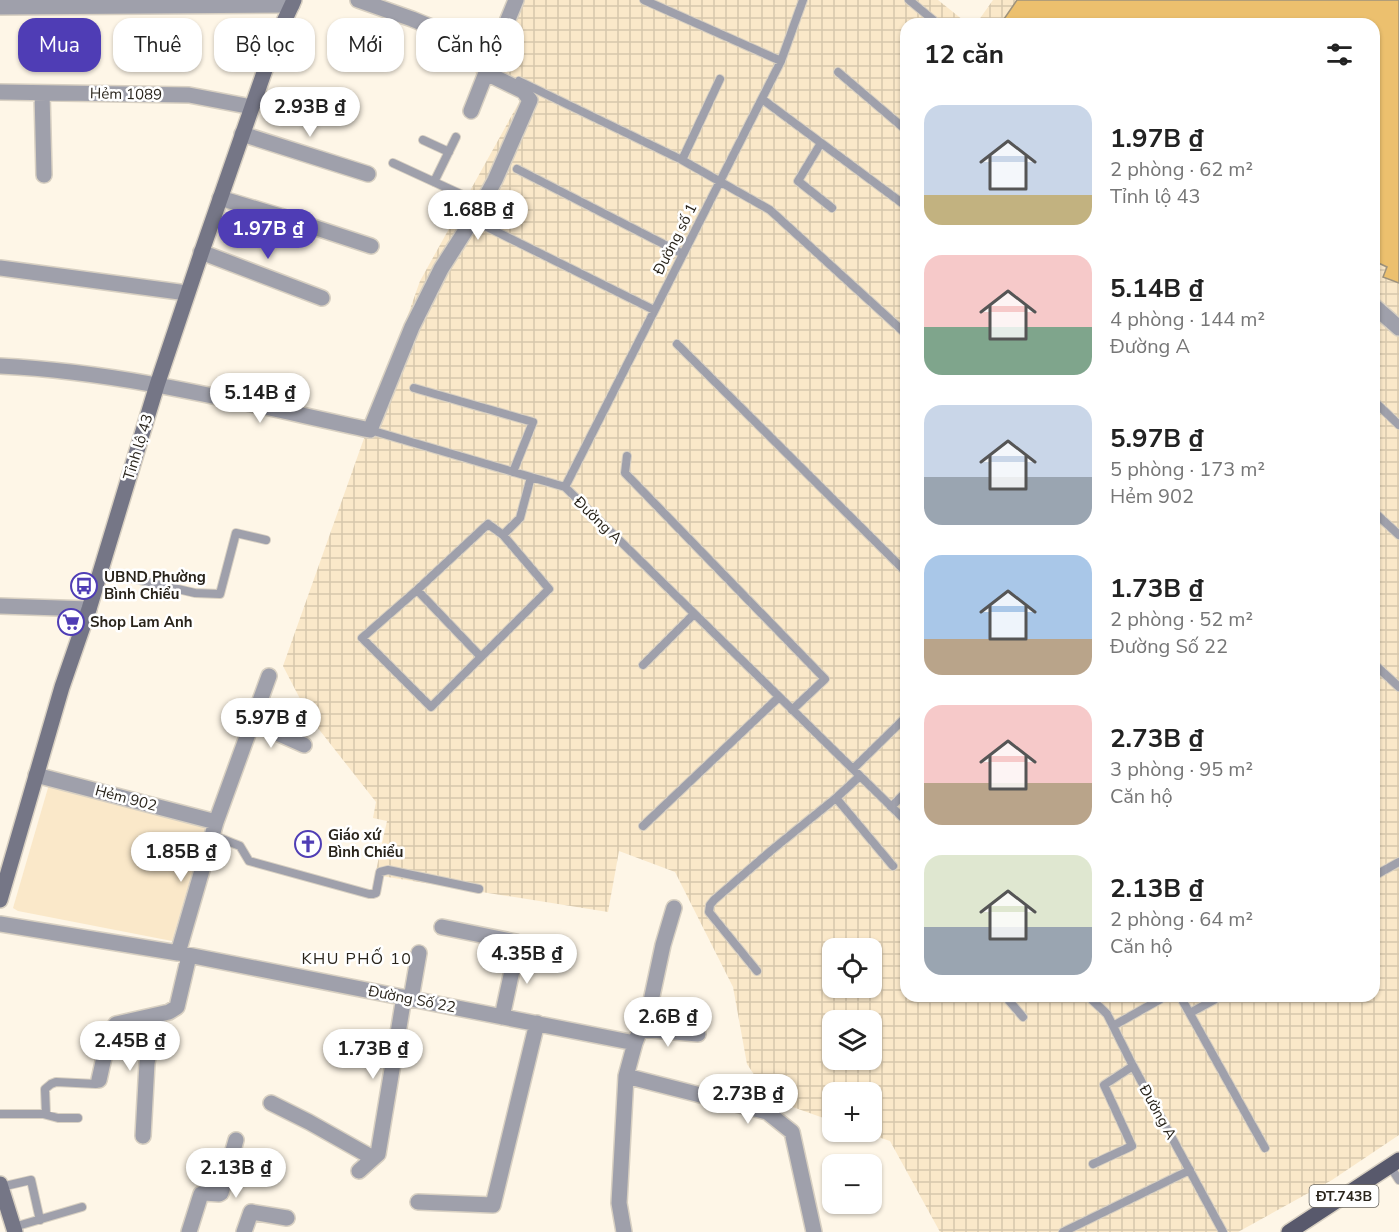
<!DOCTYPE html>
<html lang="vi">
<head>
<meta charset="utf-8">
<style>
  body { margin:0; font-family:"Nunito Sans",sans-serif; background:#f6f6f6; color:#222; height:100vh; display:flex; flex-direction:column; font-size:22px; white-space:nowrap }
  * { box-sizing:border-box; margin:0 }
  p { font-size:20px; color:#767676 }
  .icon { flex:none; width:33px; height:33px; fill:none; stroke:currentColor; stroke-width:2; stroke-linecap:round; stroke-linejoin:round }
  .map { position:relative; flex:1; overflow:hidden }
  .drawer { position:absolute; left:900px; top:18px; width:480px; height:984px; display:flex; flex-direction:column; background:#fff; border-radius:18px; box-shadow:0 2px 4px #0004 }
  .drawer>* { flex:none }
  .top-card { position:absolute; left:18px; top:18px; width:570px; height:54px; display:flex; gap:12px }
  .fabs { position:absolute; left:822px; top:938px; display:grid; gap:12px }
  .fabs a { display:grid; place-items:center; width:60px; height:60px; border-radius:12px; background:#fff; box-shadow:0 2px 4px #0004; font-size:30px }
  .price { position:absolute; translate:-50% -51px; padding:0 14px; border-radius:21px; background:#fff; color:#222; font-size:20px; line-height:39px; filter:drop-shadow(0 2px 3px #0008) }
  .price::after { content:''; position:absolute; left:50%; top:36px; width:18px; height:14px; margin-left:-9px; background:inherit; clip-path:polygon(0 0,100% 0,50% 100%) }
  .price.current { background:#4f3db5; color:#fff }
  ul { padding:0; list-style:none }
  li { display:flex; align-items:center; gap:18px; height:150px; padding:0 24px }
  li span { display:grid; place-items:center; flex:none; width:168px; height:120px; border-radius:18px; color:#555 }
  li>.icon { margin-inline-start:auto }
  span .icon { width:72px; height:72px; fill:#fffc; stroke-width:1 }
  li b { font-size:26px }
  h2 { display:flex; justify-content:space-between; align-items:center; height:72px; padding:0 24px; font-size:26px }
  .tag { padding:0 21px; border-radius:18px; background:#fff; box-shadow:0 2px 4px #0004; font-size:21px; line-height:54px }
  .tag.current { background:#4f3db5; color:#fff }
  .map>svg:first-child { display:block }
  .built { fill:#fae8c9 }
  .industrial { fill:url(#industrial-grid); fill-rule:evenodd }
  .building { fill:#ecc06e; stroke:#9f937c; stroke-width:1.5 }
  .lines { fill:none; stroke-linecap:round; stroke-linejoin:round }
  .service-casing { stroke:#d8d0c2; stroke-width:10 }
  .minor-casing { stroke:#d8d0c2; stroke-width:18 }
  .secondary-casing { stroke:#d8d0c2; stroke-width:18 }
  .primary-casing { stroke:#d8d0c2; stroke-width:18 }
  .service { stroke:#9fa0ab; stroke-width:8 }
  .minor { stroke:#9fa0ab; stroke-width:15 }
  .secondary { stroke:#757686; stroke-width:15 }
  .primary { stroke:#58596c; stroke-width:15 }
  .labels { text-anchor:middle; stroke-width:5; stroke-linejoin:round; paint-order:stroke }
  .shield { fill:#fff; stroke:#69665f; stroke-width:1.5 }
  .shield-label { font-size:14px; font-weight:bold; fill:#29241b }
  .street-label { font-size:15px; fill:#29241b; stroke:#fff }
  .poi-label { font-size:15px; font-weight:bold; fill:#29241b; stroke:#fff; text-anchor:start }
  .neighbourhood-label { font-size:16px; letter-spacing:1.5px; fill:#29241b; stroke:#fff }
</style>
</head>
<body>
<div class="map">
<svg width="1399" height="1232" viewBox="0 0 1399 1232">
  <defs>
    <pattern id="industrial-grid" width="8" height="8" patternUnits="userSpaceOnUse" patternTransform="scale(1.5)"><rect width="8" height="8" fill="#fae8c9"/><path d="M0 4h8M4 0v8" fill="none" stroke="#d6c7ac"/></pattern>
  </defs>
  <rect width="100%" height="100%" fill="#fef6e7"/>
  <!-- built -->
  <path class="built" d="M50,781L206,826L172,941L18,911L13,908Z"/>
  <!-- industrial -->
  <path class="industrial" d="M507,0H938L968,24H906V996H1374V24H976L993,0H1399V1135L1332,1180L1238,1232H940L890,1141L860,1131H872V1092H832V1121L770,1099L747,1064L733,987L675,872L619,851L608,912L375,875L387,821L373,818L376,802L310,718L283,666L420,281L527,88L475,73ZM832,948H872V987H832ZM832,1020H872V1059H832Z"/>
  <!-- building -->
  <path class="building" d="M1017,0H1399V283L1383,277L1387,267L1374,261V24H1015L1004,19Z"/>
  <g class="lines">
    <defs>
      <path id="service" d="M644,0L781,61
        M909,0L938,24
        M838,72L906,130
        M519,81L682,160L770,210L906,334
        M762,99L906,206
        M423,140L449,152
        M821,143L798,181L832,208
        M682,160L720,79
        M393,163L482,204
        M517,169L683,254
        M434,182L456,137
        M483,225L654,310
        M677,344L906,572
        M414,388L533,422L513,472
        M1374,401L1399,425
        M370,430L565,487L906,821
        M627,456L625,473L825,679L792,710
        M565,487L781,61L803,0
        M1374,512L1399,535
        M503,535L488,524L417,590L362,638L431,707L549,589L503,535L520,518L531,477
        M100,571L195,593L220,594L236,533L266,540
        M417,590L481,657
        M1374,664L1399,687
        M643,665L694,614
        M853,769L906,717
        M860,776L836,798L893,866
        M891,807L906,792
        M643,826L779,697
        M212,835L240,846L249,861L369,894H373L376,893L380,872L388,870L479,889
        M1374,876L1399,862
        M757,971L709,912L710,905L714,900L773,849L836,798
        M1005,996L1023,1017
        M1088,996L1107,1014L1133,1066L1223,1232
        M1180,996L1265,1148
        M1190,1013L1221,996
        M1113,1026L1166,996
        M0,1114H43L58,1118H78
        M46,1114L45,1089L51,1084L56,1082L96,1084L99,1080
        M1093,1164L1132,1146L1104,1085L1133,1066
        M1390,1166L1399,1180
        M1,1187L31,1180L40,1220
        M14,1227L82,1207
        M1063,1232L1190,1170"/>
      <path id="minor" d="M358,0L412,19L495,53
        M0,7L292,5
        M0,92L189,95L252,107
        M42,93L44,175
        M471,111L486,73
        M242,134L368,174
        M220,198L280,216L371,246
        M201,252L322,298
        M0,268L187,293
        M1374,306L1399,328
        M0,366C125,372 248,404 370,430L412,327L441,269L478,211L495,180L530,100L523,91L486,73L516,0
        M0,606L89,609
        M252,722L304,745
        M36,775L216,822
        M0,924L178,953L635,1043L626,1076L619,1203L624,1232
        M442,927L516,942L518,943L502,1017
        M178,953L216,822L269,676
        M411,999L419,953
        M640,1029L698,1034
        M635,1043L651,1001L663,945L674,908
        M626,1076L767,1112L792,1132L814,1232
        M99,1080L109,1035L116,1024L169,1012L177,1007L189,956
        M271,1103L309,1122L373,1158
        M143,1136L147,1063L150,1047L159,1015
        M359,1171L378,1154L404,997
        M418,1202L493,1205L537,1023
        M189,1232L201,1194L204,1193L219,1194L221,1193L236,1140
        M244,1232L251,1212L287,1218"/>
      <path id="secondary" d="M0,900L62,687L89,609L157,385L203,248L275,41L294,0
        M0,1184L15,1232"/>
      <path id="primary" d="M1289,1232L1399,1160"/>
    </defs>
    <!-- service casing -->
    <use href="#service" class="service-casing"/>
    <!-- minor casing -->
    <use href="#minor" class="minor-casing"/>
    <!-- secondary casing -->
    <use href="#secondary" class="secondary-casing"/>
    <!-- primary casing -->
    <use href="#primary" class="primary-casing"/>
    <!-- service -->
    <use href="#service" class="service"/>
    <!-- minor -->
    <use href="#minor" class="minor"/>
    <!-- secondary -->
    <use href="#secondary" class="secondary"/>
    <!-- primary -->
    <use href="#primary" class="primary"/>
  </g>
  <!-- icons -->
  <defs>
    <symbol id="bus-ring" viewBox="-11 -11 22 22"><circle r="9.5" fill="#fff" stroke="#4f3db5" stroke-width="1.5"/><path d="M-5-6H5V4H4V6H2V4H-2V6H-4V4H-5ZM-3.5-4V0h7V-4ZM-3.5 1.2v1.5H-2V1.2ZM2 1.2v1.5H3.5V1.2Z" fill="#4f3db5"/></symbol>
    <symbol id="supermarket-ring" viewBox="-11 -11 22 22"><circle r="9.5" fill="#fff" stroke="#4f3db5" stroke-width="1.5"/><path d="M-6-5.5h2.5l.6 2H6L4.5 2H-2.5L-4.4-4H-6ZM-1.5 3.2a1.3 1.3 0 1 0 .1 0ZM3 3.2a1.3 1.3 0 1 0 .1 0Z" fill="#4f3db5"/></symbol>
    <symbol id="church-ring" viewBox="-11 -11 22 22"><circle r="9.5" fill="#fff" stroke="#4f3db5" stroke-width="1.5"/><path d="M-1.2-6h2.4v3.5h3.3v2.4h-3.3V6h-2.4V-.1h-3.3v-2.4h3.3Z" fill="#4f3db5"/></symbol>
  </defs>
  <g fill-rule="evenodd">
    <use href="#bus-ring" x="69" y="571" width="30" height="30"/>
    <use href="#supermarket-ring" x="56" y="607" width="30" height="30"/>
    <use href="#church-ring" x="293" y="829" width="30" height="30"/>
  </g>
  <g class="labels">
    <!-- shield labels -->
    <rect class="shield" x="1309.5" y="1185" width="69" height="22" rx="4.5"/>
    <g class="shield-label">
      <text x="1344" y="1201">ĐT.743B</text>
    </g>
    <!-- street labels -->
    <g class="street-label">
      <text transform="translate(126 94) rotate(1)" y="5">Hẻm 1089</text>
      <text transform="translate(675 239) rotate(-63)" y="5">Đường số 1</text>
      <text transform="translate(138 447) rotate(-73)" y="5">Tỉnh lộ 43</text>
      <text transform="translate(598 520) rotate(44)" y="5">Đường A</text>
      <text transform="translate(126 798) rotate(15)" y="5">Hẻm 902</text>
      <text transform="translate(412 999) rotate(11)" y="5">Đường Số 22</text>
      <text transform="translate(1158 1112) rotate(61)" y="5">Đường A</text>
    </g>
    <!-- poi labels -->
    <g class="poi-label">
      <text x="104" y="582">UBND Phường<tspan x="104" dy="17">Bình Chiểu</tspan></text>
      <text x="90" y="627">Shop Lam Anh</text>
      <text x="328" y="840">Giáo xứ<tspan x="328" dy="17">Bình Chiểu</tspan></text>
    </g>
    <!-- neighbourhood labels -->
    <g class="neighbourhood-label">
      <text x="357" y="964">KHU PHỐ 10</text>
    </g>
  </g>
</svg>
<div class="fabs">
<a><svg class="icon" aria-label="locate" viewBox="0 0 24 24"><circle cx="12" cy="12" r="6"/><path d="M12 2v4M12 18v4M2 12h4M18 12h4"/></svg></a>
<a><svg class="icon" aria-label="layers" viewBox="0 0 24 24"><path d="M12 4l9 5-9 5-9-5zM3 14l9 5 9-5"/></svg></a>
<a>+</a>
<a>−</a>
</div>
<b class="price" style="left:310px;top:138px">2.93B ₫</b>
<b class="price" style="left:478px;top:241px">1.68B ₫</b>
<b class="price current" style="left:268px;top:260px">1.97B ₫</b>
<b class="price" style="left:260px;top:424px">5.14B ₫</b>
<b class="price" style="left:271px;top:749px">5.97B ₫</b>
<b class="price" style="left:181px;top:883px">1.85B ₫</b>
<b class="price" style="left:527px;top:985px">4.35B ₫</b>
<b class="price" style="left:668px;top:1048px">2.6B ₫</b>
<b class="price" style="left:130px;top:1072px">2.45B ₫</b>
<b class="price" style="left:373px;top:1080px">1.73B ₫</b>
<b class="price" style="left:748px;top:1125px">2.73B ₫</b>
<b class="price" style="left:236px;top:1199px">2.13B ₫</b>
<div class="top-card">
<a class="tag current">Mua</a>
<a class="tag">Thuê</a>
<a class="tag">Bộ lọc</a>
<a class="tag">Mới</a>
<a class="tag">Căn hộ</a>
</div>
<section class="drawer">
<h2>12 căn<svg class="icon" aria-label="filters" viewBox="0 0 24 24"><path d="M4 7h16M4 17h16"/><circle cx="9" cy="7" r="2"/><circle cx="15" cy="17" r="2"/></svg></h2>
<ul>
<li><span style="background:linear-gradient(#c9d6e8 75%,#c2b280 0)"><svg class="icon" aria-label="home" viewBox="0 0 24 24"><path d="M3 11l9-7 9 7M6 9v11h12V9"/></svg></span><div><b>1.97B ₫</b><p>2 phòng · 62 m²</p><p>Tỉnh lộ 43</p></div></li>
<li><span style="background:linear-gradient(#f6c9c9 60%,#7fa58c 0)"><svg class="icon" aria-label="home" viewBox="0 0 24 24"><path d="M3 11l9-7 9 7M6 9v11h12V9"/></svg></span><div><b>5.14B ₫</b><p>4 phòng · 144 m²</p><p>Đường A</p></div></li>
<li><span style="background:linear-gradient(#c9d6e8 60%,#9aa5b1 0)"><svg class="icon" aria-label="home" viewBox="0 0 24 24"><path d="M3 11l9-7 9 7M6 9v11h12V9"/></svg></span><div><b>5.97B ₫</b><p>5 phòng · 173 m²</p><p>Hẻm 902</p></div></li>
<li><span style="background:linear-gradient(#a9c7e8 70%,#b9a48a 0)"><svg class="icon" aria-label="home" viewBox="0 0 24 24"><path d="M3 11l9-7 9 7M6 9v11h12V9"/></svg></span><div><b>1.73B ₫</b><p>2 phòng · 52 m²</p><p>Đường Số 22</p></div></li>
<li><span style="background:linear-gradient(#f6c9c9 65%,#b9a48a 0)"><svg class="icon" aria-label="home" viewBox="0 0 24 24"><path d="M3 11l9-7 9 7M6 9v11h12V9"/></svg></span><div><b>2.73B ₫</b><p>3 phòng · 95 m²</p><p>Căn hộ</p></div></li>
<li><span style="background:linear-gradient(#dfe7d0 60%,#9aa5b1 0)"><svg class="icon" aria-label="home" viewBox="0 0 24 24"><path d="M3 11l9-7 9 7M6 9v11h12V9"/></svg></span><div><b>2.13B ₫</b><p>2 phòng · 64 m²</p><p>Căn hộ</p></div></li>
</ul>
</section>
</div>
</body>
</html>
